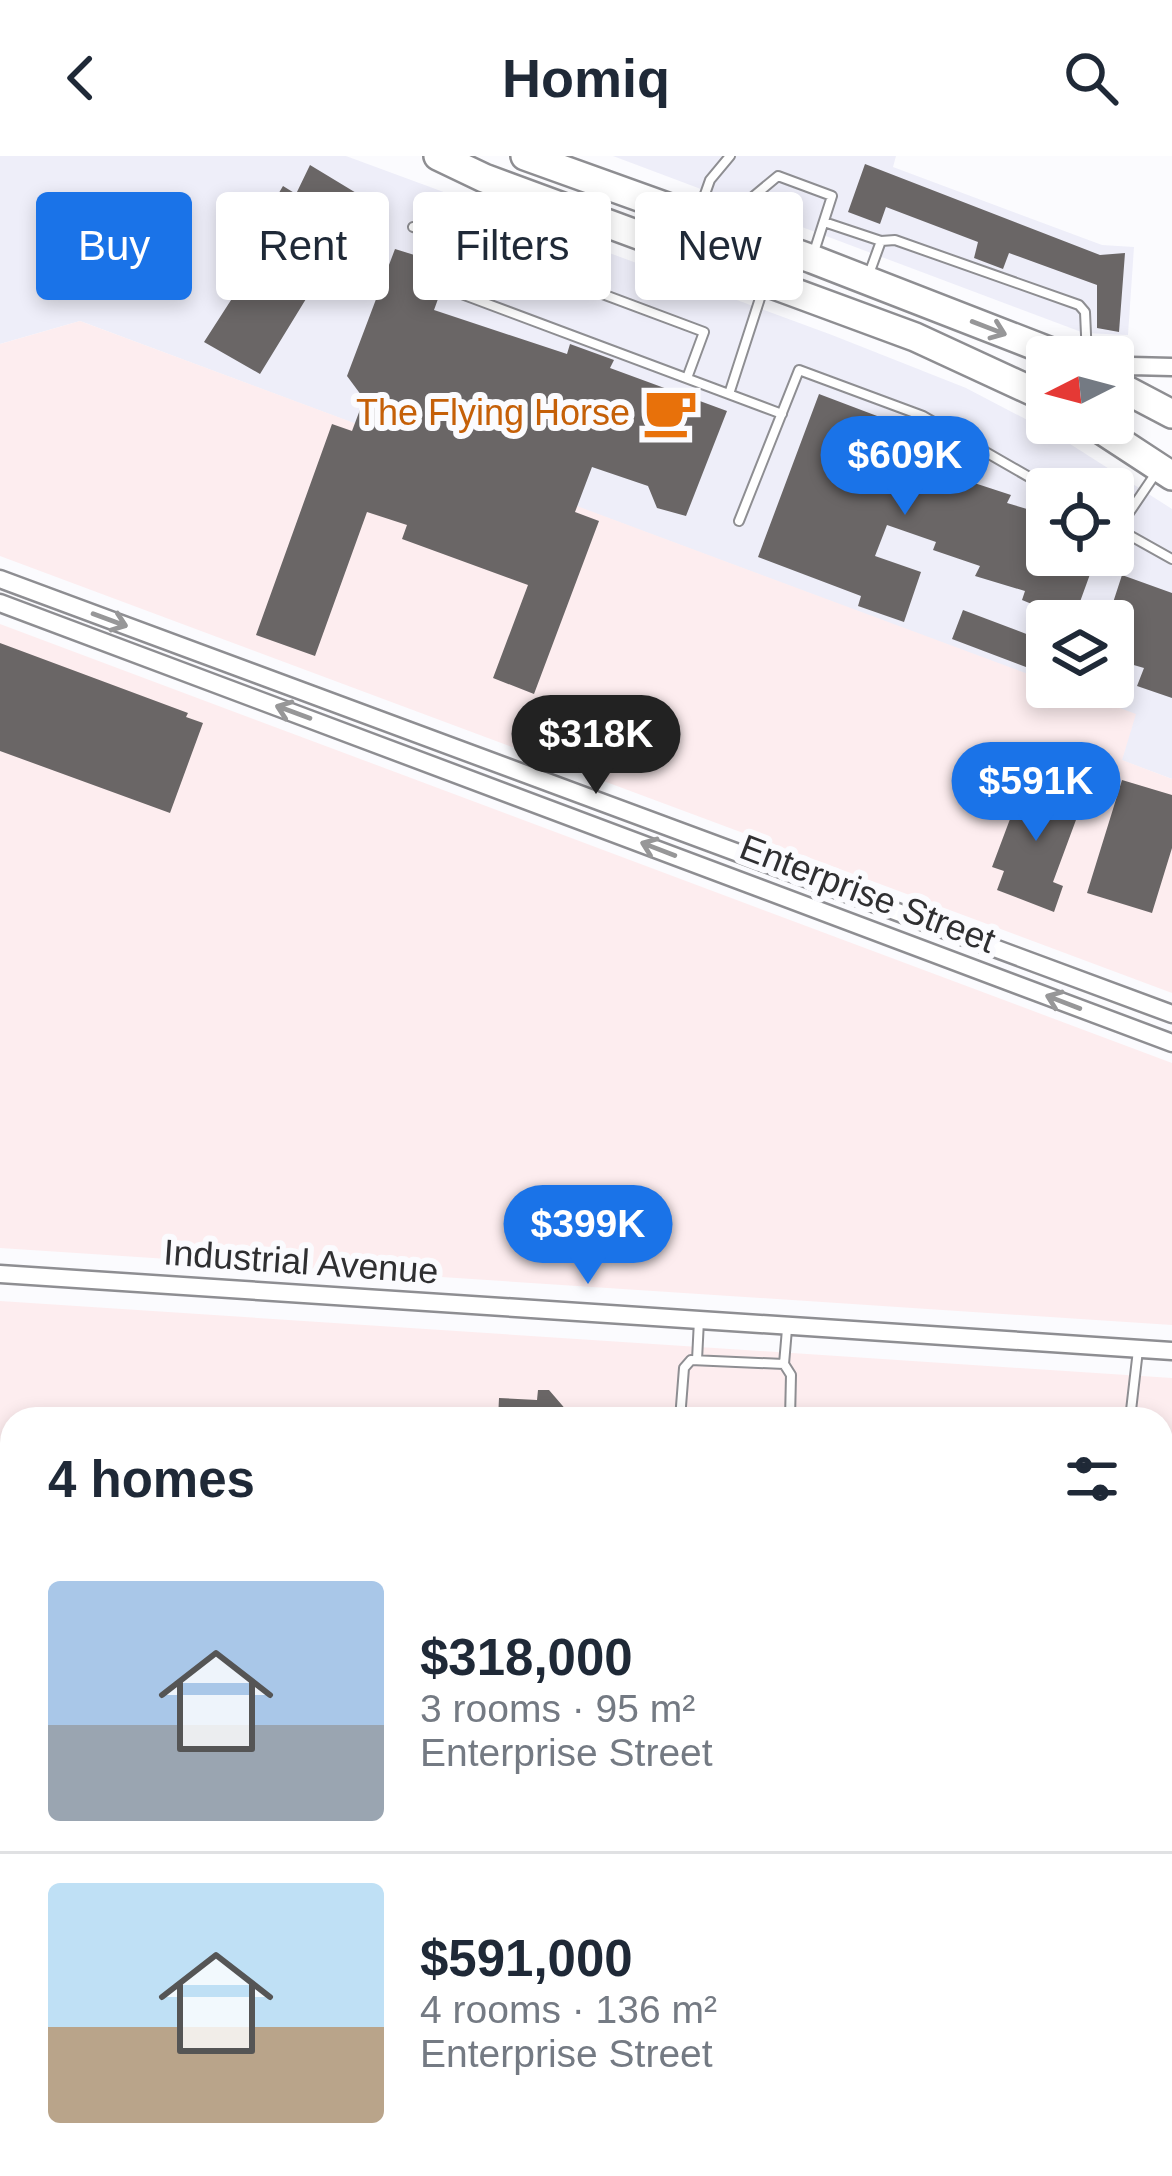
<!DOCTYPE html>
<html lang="en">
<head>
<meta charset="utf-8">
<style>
  body { margin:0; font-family:Arial,sans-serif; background:#f6f6f7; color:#1f2937; height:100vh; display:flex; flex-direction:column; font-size:45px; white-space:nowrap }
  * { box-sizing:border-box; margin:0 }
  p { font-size:39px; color:#747a83 }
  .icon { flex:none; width:66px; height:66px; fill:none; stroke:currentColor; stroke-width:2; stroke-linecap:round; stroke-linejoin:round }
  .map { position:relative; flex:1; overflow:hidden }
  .panel { position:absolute; left:0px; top:1251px; width:1173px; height:771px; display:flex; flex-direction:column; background:#fff; border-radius:36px 36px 0 0; box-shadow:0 6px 18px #0003 }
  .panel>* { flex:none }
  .guide { position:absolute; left:36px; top:36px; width:1101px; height:108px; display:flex; gap:24px }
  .needle { width:78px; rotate:264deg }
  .controls { position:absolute; left:1026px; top:180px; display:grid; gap:24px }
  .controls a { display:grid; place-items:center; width:108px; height:108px; border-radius:12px; background:#fff; box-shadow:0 6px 18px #0003; font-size:60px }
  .price { position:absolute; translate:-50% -102px; padding:0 27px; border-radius:42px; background:#1a73e8; color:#fff; font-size:39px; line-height:78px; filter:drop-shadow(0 3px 6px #0008) }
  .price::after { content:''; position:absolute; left:50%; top:72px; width:36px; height:27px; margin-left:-18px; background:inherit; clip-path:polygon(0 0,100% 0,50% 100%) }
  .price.active { background:#222; color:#fff }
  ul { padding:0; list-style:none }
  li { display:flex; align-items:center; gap:36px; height:300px; padding:0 48px }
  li+li { border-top:3px solid #e0e1e3 }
  li span { display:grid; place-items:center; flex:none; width:336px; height:240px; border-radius:12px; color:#555 }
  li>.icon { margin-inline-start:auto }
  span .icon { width:144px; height:144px; fill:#fffc; stroke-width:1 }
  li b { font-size:51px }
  h2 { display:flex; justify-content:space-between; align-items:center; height:144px; padding:0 48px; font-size:51px }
  .chip { padding:0 42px; border-radius:12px; background:#fff; box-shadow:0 6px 18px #0003; font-size:42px; line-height:108px }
  .chip.active { background:#1a73e8; color:#fff }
  header { display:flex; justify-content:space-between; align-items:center; height:156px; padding:0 48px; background:#fff; font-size:54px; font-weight:700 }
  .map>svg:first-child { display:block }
  .built { fill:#eeeef9; fill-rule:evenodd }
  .industrial { fill:#fdedef }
  .building { fill:#6a6666 }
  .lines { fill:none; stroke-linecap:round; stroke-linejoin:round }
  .service-casing { stroke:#8e8e92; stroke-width:12 }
  .minor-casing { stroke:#8e8e92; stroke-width:21 }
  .primary-casing { stroke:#8e8e92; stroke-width:32 }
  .service { stroke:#fff; stroke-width:8 }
  .minor { stroke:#fff; stroke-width:16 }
  .primary { stroke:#fff; stroke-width:27 }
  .oneway { stroke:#979798 }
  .labels { text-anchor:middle; stroke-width:12; stroke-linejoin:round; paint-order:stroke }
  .food-label { font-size:36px; fill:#c56008; stroke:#fbfbfe; text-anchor:end }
  .street-label { font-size:36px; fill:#2f2f31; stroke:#fbfbfe }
</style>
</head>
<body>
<header><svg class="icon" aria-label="back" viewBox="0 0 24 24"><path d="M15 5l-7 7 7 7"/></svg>Homiq<svg class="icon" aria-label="search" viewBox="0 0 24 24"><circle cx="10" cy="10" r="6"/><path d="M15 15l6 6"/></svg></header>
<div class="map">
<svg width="1172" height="2020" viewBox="0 0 1172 2020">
  <rect width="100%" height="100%" fill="#fbfbfe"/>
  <!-- built -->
  <path class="built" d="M0,0H346L832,179L966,232L1056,279L1172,353V623L1121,604L1061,531H1113V465H1047V526L80,165L0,188ZM1047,333H1113V399H1047Z
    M613,0H896L893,11L1102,89L1134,91L1128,179L1084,177Z"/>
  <!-- industrial -->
  <path class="industrial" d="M80,165L1047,525V531H1063L1136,558L1122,604L1172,623V837L0,400V188Z
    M0,468L1172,907V1169L0,1092Z
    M0,1145L1172,1222V1463L1161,1462V1263H12V1397H0Z"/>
  <!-- building -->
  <path class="building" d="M865,8L1100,99L1125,97L1119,176L1097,172V129L1009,97L1003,113L974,102L978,86L886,51L880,68L848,56Z
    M310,9L381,52L367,78L340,80L349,104L328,107L260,218L204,186L251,113L237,107L283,30L296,38Z
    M395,93L450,110L434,154L567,198L570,188L614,204L610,212L727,255L686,360L657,352L648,330L592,311L575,356L599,365L534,538L493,522L528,429L402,383L407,369L367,356L315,500L256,479L332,268L352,275L364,243L347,220Z
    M819,238L922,277L916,294L964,312L959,322L1011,339L1007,347L1047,359V399H1097L1073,465L1022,444L1025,435L975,420L980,410L933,394L936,386L887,369L875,400L921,416L904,466L858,450L861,440L758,401Z
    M1122,419L1172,437V542L1137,530L1144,512L1113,503V465H1107Z
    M963,454L1029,479L1027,485L1047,493V519L952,483Z
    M0,487L188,557L186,561L203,567L170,657L0,595Z
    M1025,623L1083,645L1053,726L1063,730L1054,756L997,734L1004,715L992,711Z
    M1122,624L1172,639V692L1152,757L1087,737Z
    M538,1234H549L574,1263H498L499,1242L537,1244Z"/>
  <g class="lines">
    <defs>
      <path id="service" d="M699,55L710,24L730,0
        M725,64L778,20L832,40L813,99
        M824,66L881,85L895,84L1079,149L1085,156L1087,201
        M413,71L482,93
        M869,118L881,85
        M687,222L704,176L482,93L464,139L782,258
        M729,238L763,133
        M739,365L799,214L923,260L1050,333
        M1113,370L1172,403
        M1118,373L1158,314
        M697,1204L699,1164
        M784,1208L787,1173
        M680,1263L684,1212L691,1204L784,1208L791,1219L790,1263
        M1130,1263L1138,1194"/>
      <path id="minor" d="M1113,218L1131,210L1172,211
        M0,423L1172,858
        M0,447L1172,887
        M0,1118L1172,1195
        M0,1563L12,1564
        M0,1848L12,1857
        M234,2010L250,2020
        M829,2010L830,2020
        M440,2020L442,2010"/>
      <path id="primary" d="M438,0L484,22L915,181L1047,242
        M525,0L812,103L1064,201
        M1113,227L1172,258
        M1091,267L1172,320"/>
    </defs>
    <!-- service casing -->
    <use href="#service" class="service-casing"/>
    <!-- minor casing -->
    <use href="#minor" class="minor-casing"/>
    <!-- primary casing -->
    <use href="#primary" class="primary-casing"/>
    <!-- service -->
    <use href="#service" class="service"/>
    <!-- minor -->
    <use href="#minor" class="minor"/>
    <!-- primary -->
    <use href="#primary" class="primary"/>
  </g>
  <!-- one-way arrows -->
  <defs><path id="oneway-shaft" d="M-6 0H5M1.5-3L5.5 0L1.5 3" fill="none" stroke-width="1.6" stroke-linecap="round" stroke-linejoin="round" transform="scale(3)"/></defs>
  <g class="oneway">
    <use href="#oneway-shaft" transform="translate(989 172) rotate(21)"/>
    <use href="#oneway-shaft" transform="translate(110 464) rotate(20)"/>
    <use href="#oneway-shaft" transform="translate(293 556) rotate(-160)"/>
    <use href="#oneway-shaft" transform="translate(658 693) rotate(-159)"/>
    <use href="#oneway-shaft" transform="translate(1063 846) rotate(-159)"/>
  </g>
  <!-- icons -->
  <defs>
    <symbol id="cafe-bare" viewBox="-9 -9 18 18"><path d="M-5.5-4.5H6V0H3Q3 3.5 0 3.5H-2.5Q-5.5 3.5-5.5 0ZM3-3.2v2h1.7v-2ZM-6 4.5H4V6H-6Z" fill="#e8710a" stroke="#fbfbfe" stroke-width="2.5" paint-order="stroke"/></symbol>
  </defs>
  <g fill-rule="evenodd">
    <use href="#cafe-bare" x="632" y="218" width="76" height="76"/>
  </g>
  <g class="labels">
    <!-- food labels -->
    <g class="food-label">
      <text x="630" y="269">The Flying Horse</text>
    </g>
    <!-- street labels -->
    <g class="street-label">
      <text transform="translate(868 737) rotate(21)" y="13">Enterprise Street</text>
      <text transform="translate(301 1105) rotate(4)" y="13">Industrial Avenue</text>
    </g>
  </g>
</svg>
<div class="controls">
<a><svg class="needle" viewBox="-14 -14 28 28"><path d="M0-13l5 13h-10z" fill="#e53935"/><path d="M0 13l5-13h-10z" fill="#747a83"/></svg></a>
<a><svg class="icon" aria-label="locate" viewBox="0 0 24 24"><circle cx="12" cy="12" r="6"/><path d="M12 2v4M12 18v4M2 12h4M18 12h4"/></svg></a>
<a><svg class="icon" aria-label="layers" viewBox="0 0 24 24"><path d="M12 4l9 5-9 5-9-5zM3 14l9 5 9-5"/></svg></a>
</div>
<b class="price" style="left:905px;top:362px">$609K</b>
<b class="price active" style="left:596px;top:641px">$318K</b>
<b class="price" style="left:1036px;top:688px">$591K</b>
<b class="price" style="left:588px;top:1131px">$399K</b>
<div class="guide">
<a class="chip active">Buy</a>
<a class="chip">Rent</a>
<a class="chip">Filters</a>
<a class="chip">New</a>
</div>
<section class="panel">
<h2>4 homes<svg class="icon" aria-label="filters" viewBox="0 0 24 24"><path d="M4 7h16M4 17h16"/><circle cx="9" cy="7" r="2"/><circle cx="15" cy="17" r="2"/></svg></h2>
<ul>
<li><span style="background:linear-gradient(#a9c7e8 60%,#9aa5b1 0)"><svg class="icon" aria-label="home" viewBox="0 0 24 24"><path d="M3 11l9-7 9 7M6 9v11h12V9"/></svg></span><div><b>$318,000</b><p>3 rooms · 95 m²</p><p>Enterprise Street</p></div></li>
<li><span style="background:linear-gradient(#bfe0f5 60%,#b9a48a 0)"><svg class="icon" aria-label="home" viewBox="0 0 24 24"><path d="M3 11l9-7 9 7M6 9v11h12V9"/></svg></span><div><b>$591,000</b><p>4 rooms · 136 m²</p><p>Enterprise Street</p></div></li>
</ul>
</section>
</div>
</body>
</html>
